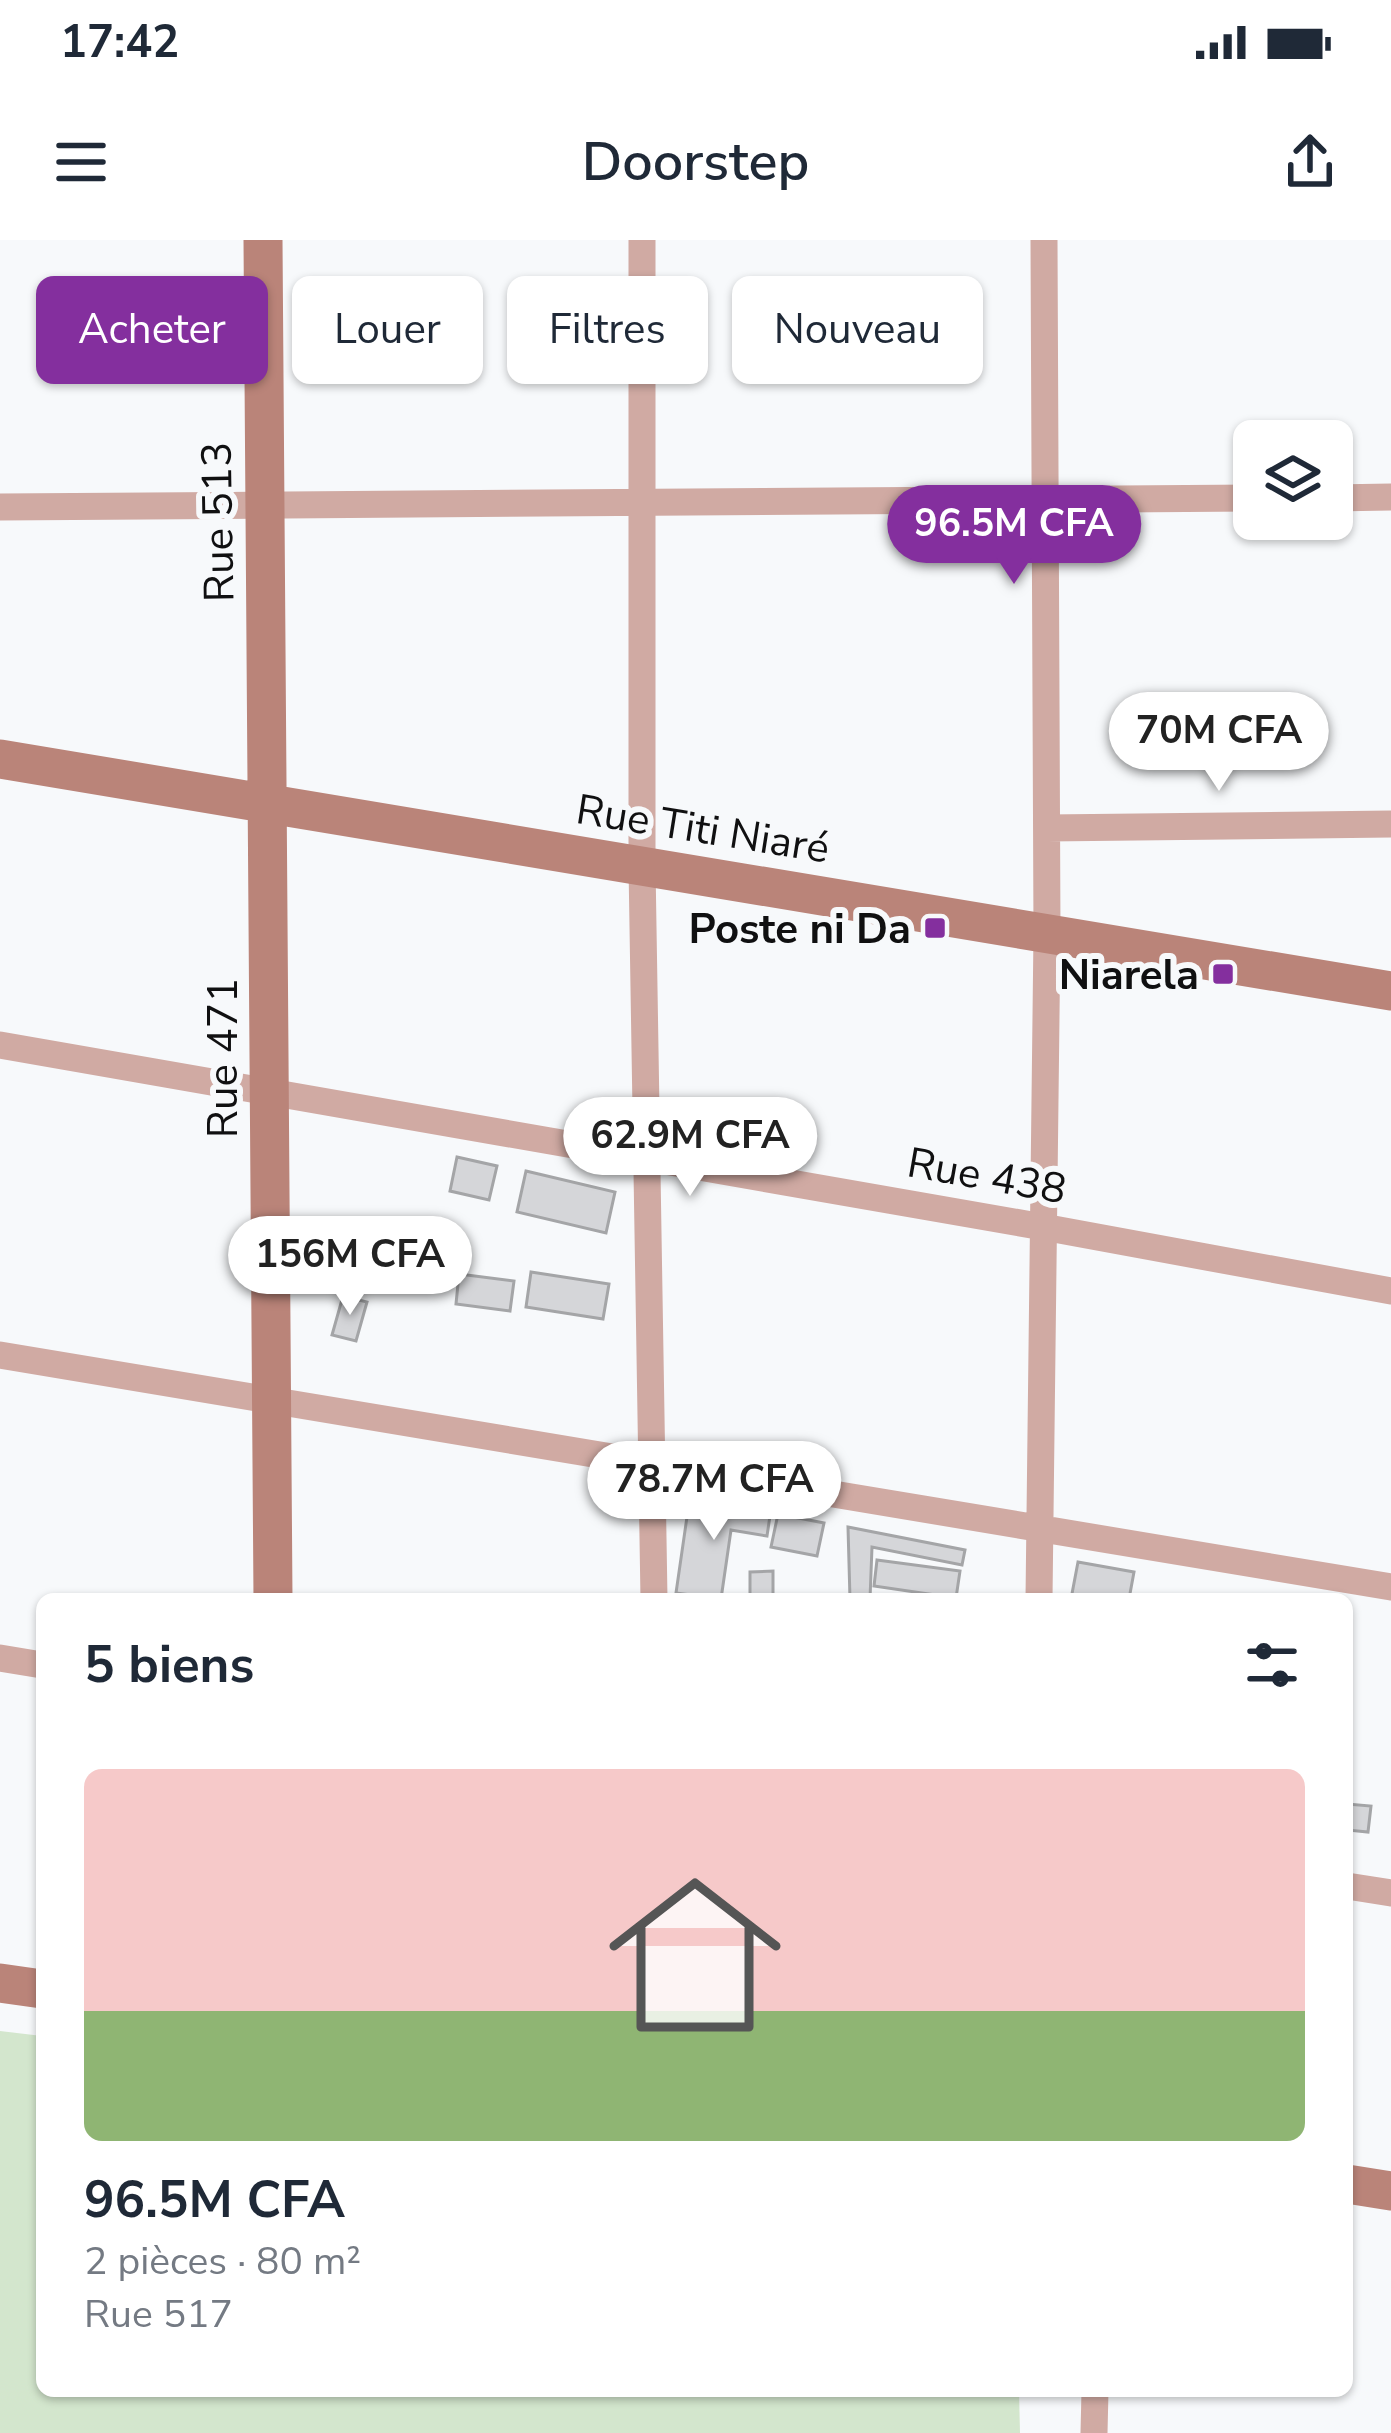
<!DOCTYPE html>
<html lang="fr">
<head>
<meta charset="utf-8">
<style>
  body { margin:0; font-family:"Nunito Sans",sans-serif; background:#f2f2f3; color:#1f2937; height:100vh; display:flex; flex-direction:column; font-size:45px; white-space:nowrap }
  * { box-sizing:border-box; margin:0 }
  p { font-size:39px; color:#747a83 }
  .icon { flex:none; width:66px; height:66px; fill:none; stroke:currentColor; stroke-width:2; stroke-linecap:round; stroke-linejoin:round }
  .map { position:relative; flex:1; overflow:hidden }
  .details { position:absolute; left:36px; top:1353px; width:1317px; height:804px; display:flex; flex-direction:column; background:#fff; border-radius:18px; box-shadow:0 3px 9px #0004 }
  .details>* { flex:none }
  .top-card { position:absolute; left:36px; top:36px; width:1320px; height:108px; display:flex; gap:24px }
  .tools { position:absolute; left:1233px; top:180px; display:grid; gap:24px }
  .tools a { display:grid; place-items:center; width:120px; height:120px; border-radius:18px; background:#fff; box-shadow:0 3px 9px #0004; font-size:60px }
  .price { position:absolute; translate:-50% -102px; padding:0 27px; border-radius:42px; background:#fff; color:#222; font-size:39px; line-height:78px; filter:drop-shadow(0 3px 6px #0008) }
  .price::after { content:''; position:absolute; left:50%; top:72px; width:36px; height:27px; margin-left:-18px; background:inherit; clip-path:polygon(0 0,100% 0,50% 100%) }
  .price.selected { background:#842f9e; color:#fff }
  ul { padding:0; list-style:none }
  li { display:grid; align-content:center; gap:24px; height:636px; padding:0 48px }
  li span { display:grid; place-items:center; height:372px; border-radius:18px; color:#555 }
  li>.icon { margin-inline-start:auto }
  span .icon { width:216px; height:216px; fill:#fffc; stroke-width:1 }
  li b { font-size:51px }
  h2 { display:flex; justify-content:space-between; align-items:center; height:144px; padding:0 48px; font-size:51px }
  .chip { padding:0 42px; border-radius:18px; background:#fff; box-shadow:0 3px 9px #0004; font-size:42px; line-height:108px }
  .chip.selected { background:#842f9e; color:#fff }
  .status { display:flex; justify-content:space-between; align-items:center; height:84px; padding:0 60px; background:#fff; direction:ltr }
  .status svg { height:33px; fill:currentColor }
  header { display:flex; justify-content:space-between; align-items:center; height:156px; padding:0 48px; background:#fff; font-size:54px; font-weight:600 }
  .map>svg:first-child { display:block }
  .green { fill:#d3e6cd }
  .building { fill:#d5d6d9; stroke:#a4a5a7; stroke-width:3 }
  .lines { fill:none; stroke-linecap:round; stroke-linejoin:round }
  .street { stroke:#d0aaa3; stroke-width:27 }
  .secondary { stroke:#ba8479; stroke-width:39 }
  .poi-dot { fill:#842f9e; stroke:#f7f9fb; stroke-width:4.5 }
  .labels { text-anchor:middle; stroke-width:12; stroke-linejoin:round; paint-order:stroke }
  .street-label { font-size:42px; fill:#101011; stroke:#f7f9fb }
  .poi-label { font-size:42px; font-weight:bold; fill:#101011; stroke:#f7f9fb; text-anchor:end }
</style>
</head>
<body>
<div class="status"><b>17:42</b><svg viewBox="0 0 49 12"><path d="M0 12V9h3v3zM5 12V6h3v6zM10 12V3h3v9zM15 12V0h3v12zM26 1h20v11H26zM47 4h2v5h-2z"/></svg></div>
<header><svg class="icon" aria-label="menu" viewBox="0 0 24 24"><path d="M4 6h16M4 12h16M4 18h16"/></svg>Doorstep<svg class="icon" aria-label="share" viewBox="0 0 24 24"><path d="M12 15V3M7 8l5-5 5 5M5 13v7h14v-7"/></svg></header>
<div class="map">
<svg width="1391" height="2193" viewBox="0 0 1391 2193">
  <rect width="100%" height="100%" fill="#f7f9fb"/>
  <!-- green -->
  <path class="green" d="M0,1791L42,1796V2151H1019L1020,2193H0Z"/>
  <!-- building -->
  <path class="building" d="M457,917L497,926L489,960L450,951Z
    M526,931L615,952L606,993L517,972Z
    M531,1032L609,1044L603,1079L526,1067Z
    M459,1034L514,1041L510,1071L456,1064Z
    M343,1056L367,1062L356,1101L332,1095Z
    M690,1256L771,1269L767,1296L731,1290L721,1359L676,1353Z
    M778,1274L824,1283L817,1316L771,1307Z
    M848,1287L965,1310L962,1325L872,1307L870,1359H850Z
    M877,1320L960,1331L956,1358L874,1346Z
    M1078,1322L1134,1332L1129,1359H1071Z
    M773,1331V1359H750V1332Z
    M1347,1564L1371,1566L1368,1592L1347,1590Z"/>
  <g class="lines">
    <!-- street -->
    <path class="street" d="M642,0V626L654,1359
      M1332,258L1391,257
      M0,267L1254,258
      M1047,588L1391,584
      M0,805L1043,987L1391,1051
      M0,1115L1391,1347
      M1039,1359L1047,693L1044,0
      M0,1418L42,1425
      M1347,1646L1391,1653
      M1094,2193L1095,2151"/>
    <!-- secondary -->
    <path class="secondary" d="M263,0L273,1359
      M0,519L1391,751
      M0,1743L42,1749
      M1347,1944L1391,1951"/>
  </g>
  <!-- markers -->
  <g class="poi-dot">
    <rect x="923" y="676" width="24" height="24" rx="6"/>
    <rect x="1211" y="722" width="24" height="24" rx="6"/>
  </g>
  <g class="labels">
    <!-- street labels -->
    <g class="street-label">
      <text transform="translate(217 282) rotate(-91)" y="15">Rue 513</text>
      <text transform="translate(703 588) rotate(9)" y="15">Rue Titi Niaré</text>
      <text transform="translate(222 818) rotate(-90)" y="15">Rue 471</text>
      <text transform="translate(987 935) rotate(10)" y="15">Rue 438</text>
    </g>
    <!-- poi labels -->
    <g class="poi-label">
      <text x="911" y="703">Poste ni Da</text>
      <text x="1199" y="749">Niarela</text>
    </g>
  </g>
</svg>
<div class="tools">
<a><svg class="icon" aria-label="layers" viewBox="0 0 24 24"><path d="M12 4l9 5-9 5-9-5zM3 14l9 5 9-5"/></svg></a>
</div>
<b class="price selected" style="left:1014px;top:347px">96.5M CFA</b>
<b class="price" style="left:1219px;top:554px">70M CFA</b>
<b class="price" style="left:690px;top:959px">62.9M CFA</b>
<b class="price" style="left:350px;top:1078px">156M CFA</b>
<b class="price" style="left:714px;top:1303px">78.7M CFA</b>
<div class="top-card">
<a class="chip selected">Acheter</a>
<a class="chip">Louer</a>
<a class="chip">Filtres</a>
<a class="chip">Nouveau</a>
</div>
<section class="details">
<h2>5 biens<svg class="icon" aria-label="filters" viewBox="0 0 24 24"><path d="M4 7h16M4 17h16"/><circle cx="9" cy="7" r="2"/><circle cx="15" cy="17" r="2"/></svg></h2>
<ul>
<li><span style="background:linear-gradient(#f6c9c9 65%,#8fb573 0)"><svg class="icon" aria-label="home" viewBox="0 0 24 24"><path d="M3 11l9-7 9 7M6 9v11h12V9"/></svg></span><div><b>96.5M CFA</b><p>2 pièces · 80 m²</p><p>Rue 517</p></div></li>
</ul>
</section>
</div>
</body>
</html>
